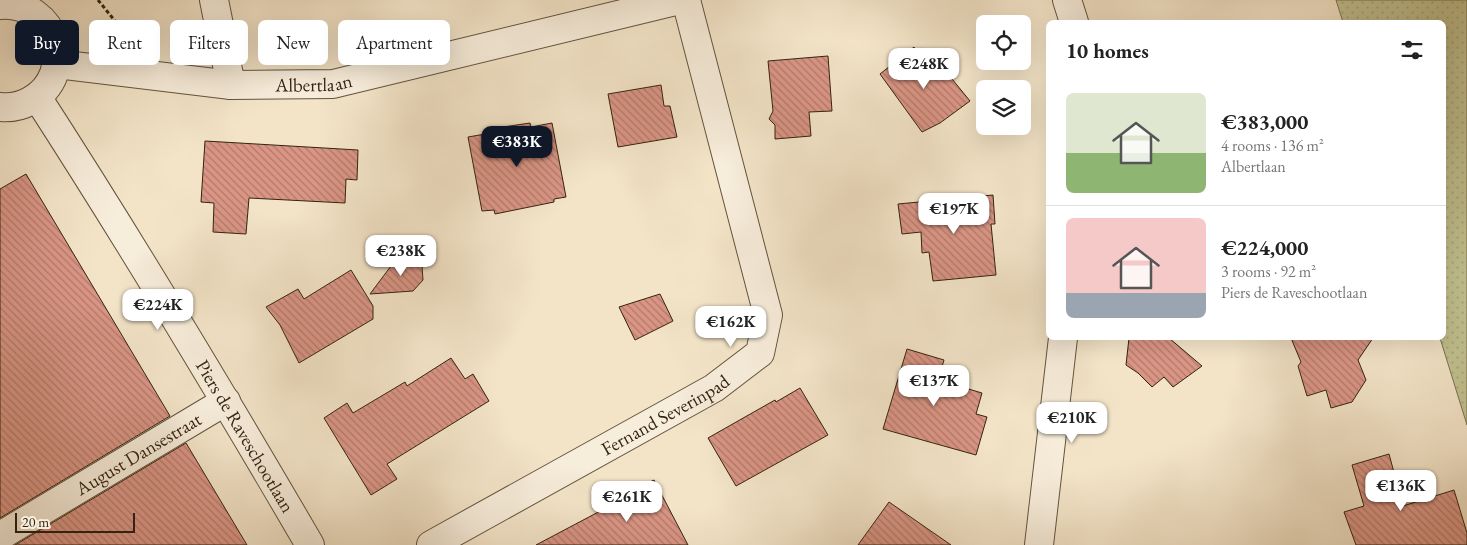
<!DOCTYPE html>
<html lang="en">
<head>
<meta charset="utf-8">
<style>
  body { margin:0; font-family:"EB Garamond",serif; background:#f2f2f2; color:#222; height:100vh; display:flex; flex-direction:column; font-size:19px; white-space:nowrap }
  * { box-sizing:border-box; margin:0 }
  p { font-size:16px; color:#767676 }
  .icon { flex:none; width:28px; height:28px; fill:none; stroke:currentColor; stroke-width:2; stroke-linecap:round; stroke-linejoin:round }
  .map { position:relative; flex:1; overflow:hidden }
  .side { position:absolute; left:1046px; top:20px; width:400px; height:320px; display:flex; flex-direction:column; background:#fff; border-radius:8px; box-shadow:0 5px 20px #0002 }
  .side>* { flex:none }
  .banner { position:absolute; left:15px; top:20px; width:475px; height:45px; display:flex; gap:10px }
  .controls { position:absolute; left:976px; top:15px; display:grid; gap:10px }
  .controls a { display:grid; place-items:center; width:55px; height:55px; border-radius:8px; background:#fff; box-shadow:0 5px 20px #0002; font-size:25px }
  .scale { position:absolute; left:15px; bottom:12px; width:120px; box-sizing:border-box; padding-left:5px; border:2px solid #332310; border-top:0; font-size:14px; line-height:18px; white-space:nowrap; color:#332310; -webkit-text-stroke:4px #f7eddb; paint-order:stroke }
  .price { position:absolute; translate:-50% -42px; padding:0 11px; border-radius:10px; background:#fff; color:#222; font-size:16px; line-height:32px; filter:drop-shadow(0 1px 2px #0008) }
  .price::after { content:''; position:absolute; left:50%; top:30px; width:15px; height:11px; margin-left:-8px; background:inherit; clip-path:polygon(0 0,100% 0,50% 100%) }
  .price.selected { background:#111827; color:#fff }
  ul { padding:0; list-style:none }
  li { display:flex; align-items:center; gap:15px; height:125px; padding:0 20px }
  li+li { border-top:1px solid #e0e0e0 }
  li span { display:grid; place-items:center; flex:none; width:140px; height:100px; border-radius:8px; color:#555 }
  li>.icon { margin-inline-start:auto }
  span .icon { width:60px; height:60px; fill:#fffc; stroke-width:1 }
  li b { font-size:21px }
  h2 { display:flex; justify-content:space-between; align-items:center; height:60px; padding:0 20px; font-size:21px }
  .pill { padding:0 18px; border-radius:8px; background:#fff; box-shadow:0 5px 20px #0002; font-size:18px; line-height:45px }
  .pill.selected { background:#111827; color:#fff }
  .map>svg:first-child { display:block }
  .grass { fill:url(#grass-dots); stroke:#7a7250 }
  .building { fill:url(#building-back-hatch); stroke:#332310 }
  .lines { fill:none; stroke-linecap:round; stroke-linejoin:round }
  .minor-casing { stroke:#63533e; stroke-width:30 }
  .path { stroke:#332310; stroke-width:3; stroke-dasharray:4 2.5; stroke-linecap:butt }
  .minor { stroke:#f7eddb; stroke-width:28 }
  .labels { text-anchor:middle; stroke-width:4.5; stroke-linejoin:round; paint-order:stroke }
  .street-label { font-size:19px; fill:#332310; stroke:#f7eddb }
</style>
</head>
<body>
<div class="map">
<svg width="1467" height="545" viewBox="0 0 1467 545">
  <defs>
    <pattern id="grass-dots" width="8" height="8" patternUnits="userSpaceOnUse" patternTransform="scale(1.25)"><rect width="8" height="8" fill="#c2c291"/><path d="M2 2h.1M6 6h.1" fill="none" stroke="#a7a67c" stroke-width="1.8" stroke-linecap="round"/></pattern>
    <pattern id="building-back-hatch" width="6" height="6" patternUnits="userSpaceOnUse" patternTransform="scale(1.25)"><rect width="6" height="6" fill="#da9585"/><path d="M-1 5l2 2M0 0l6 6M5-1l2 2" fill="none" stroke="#b1796b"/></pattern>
  </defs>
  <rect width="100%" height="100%" fill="#f3e4c8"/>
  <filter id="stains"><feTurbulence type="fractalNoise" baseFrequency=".004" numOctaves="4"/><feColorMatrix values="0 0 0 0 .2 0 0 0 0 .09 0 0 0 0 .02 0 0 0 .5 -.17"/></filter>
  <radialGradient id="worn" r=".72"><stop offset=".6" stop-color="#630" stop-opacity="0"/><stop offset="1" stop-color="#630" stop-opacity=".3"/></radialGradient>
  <!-- grass -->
  <path class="grass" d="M1336,0H1467V425L1440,338H1444V22H1343Z"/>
  <!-- building -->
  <path class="building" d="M914,47L917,52L922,48L941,80L948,74L970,101L940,123L922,132L880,74Z
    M828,56L832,111L809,112L811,136L775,139V125L769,119L773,111L768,61Z
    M661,85L664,106H670L677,137L618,147L608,94Z
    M530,123L531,127L552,123L566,197L554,199V202L495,214L494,210L482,211L468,137L491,133L490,129Z
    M205,141L358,150L357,180L346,179L345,203L249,198L246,234L213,232L214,203L201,202Z
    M26,174L170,416L0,518V189Z
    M993,195L995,224H991L996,275L933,281L929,252L922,253L921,232L902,234L898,204Z
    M412,256L422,266L423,280L413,291L370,294L397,258Z
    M351,270L373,306V319L299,363L280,325L266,307L298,289L304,299Z
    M660,294L673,321L635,340L619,307Z
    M1129,338H1169L1202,366L1173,387L1164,377L1152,387L1138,373L1126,365Z
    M1291,338H1373L1358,360L1366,380L1352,402L1331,408L1326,390L1307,396L1298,366L1301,362Z
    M907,349L944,360L938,380L982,393L976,414L987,417L976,455L883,429Z
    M451,358L465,379L473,374L489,401L387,464L397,479L371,495L324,418L347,403L353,413L405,382L407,386Z
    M800,388L828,435L736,486L708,438L775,400L776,402Z
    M186,443L247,545H15Z
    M1389,454L1403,506L1454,490L1467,533V545H1356L1344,512L1364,506L1352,465Z
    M654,480L688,545H536L623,499L621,496Z
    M889,502L951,545H858Z"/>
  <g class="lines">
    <defs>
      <g id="minor">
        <path d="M214,0L231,85"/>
        <path d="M1067,0L1074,22"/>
        <path d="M0,5C56,0 79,74 30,101C21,106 10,108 0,107"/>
        <path id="s1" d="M57,64L231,85L333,84L680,0"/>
        <path id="s2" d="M37,97C132,244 222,394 310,545"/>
        <path id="s3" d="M0,536L226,401"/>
        <path id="s4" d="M431,545L714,388L760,353L768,315L686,0"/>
        <path d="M1039,545L1063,338"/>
      </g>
    </defs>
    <!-- minor casing -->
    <use href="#minor" class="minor-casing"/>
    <!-- path -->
    <path class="path" d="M98,0L124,32L131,36"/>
    <!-- minor -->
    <use href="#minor" class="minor"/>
  </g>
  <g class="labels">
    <!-- street labels -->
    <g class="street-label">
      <text dy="7" stroke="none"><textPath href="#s1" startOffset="258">Albertlaan</textPath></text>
      <text dy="7" stroke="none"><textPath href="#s4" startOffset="268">Fernand Severinpad</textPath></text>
      <text dy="7" stroke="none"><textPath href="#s2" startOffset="398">Piers de Raveschootlaan</textPath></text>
      <text dy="7" stroke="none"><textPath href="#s3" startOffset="161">August Dansestraat</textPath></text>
    </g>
  </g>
  <rect width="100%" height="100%" filter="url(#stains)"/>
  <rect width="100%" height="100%" fill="url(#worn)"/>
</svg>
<div class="controls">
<a><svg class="icon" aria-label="locate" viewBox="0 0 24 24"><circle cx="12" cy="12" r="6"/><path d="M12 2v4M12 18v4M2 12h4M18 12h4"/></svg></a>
<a><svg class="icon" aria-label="layers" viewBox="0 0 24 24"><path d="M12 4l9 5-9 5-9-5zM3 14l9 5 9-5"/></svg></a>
</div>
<div class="scale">20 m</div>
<b class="price" style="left:924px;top:90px">€248K</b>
<b class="price selected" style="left:517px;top:168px">€383K</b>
<b class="price" style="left:954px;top:235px">€197K</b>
<b class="price" style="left:401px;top:277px">€238K</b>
<b class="price" style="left:158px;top:331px">€224K</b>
<b class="price" style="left:731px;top:348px">€162K</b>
<b class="price" style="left:934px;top:407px">€137K</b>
<b class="price" style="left:1072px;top:444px">€210K</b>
<b class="price" style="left:1401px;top:512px">€136K</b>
<b class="price" style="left:627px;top:523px">€261K</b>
<div class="banner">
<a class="pill selected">Buy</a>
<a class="pill">Rent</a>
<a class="pill">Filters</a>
<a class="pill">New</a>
<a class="pill">Apartment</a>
</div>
<section class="side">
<h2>10 homes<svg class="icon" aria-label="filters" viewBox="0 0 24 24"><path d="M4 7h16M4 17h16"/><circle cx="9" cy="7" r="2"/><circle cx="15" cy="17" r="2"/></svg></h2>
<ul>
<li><span style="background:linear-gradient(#dfe7d0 60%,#8fb573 0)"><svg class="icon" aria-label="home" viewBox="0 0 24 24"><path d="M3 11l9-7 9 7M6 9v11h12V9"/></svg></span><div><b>€383,000</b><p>4 rooms · 136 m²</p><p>Albertlaan</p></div></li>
<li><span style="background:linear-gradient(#f6c9c9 75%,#9aa5b1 0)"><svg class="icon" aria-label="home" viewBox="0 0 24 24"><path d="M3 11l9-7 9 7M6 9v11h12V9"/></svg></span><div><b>€224,000</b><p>3 rooms · 92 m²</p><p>Piers de Raveschootlaan</p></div></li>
</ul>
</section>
</div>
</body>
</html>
